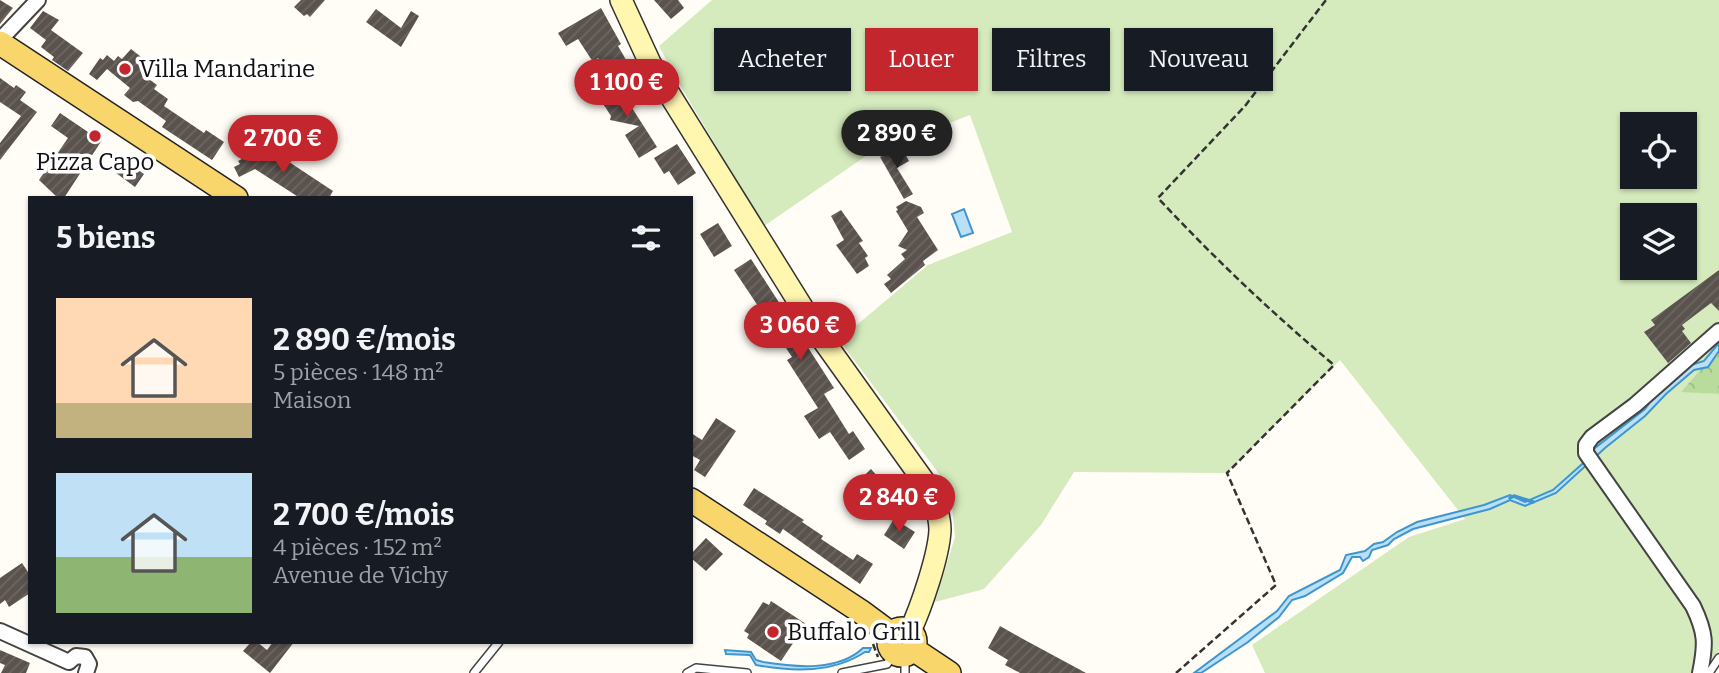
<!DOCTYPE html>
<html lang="fr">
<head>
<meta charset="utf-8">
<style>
  body { margin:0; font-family:Bitter,serif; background:#20242c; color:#f1f3f6; height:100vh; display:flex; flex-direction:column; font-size:26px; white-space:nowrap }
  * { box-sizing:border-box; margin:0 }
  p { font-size:23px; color:#9ea1a6 }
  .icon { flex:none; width:38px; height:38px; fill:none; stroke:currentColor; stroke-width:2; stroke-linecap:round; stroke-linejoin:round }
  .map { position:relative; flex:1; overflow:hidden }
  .panel { position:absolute; left:28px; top:196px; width:665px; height:448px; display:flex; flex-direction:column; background:#171b24; border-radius:0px; box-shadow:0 2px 5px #0004 }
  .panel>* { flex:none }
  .hud { position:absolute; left:714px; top:28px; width:665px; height:63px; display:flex; gap:14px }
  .fabs { position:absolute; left:1620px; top:112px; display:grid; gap:14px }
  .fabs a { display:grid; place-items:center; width:77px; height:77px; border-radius:0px; background:#171b24; box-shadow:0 2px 5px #0004; font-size:35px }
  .price { position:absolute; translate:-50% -60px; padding:0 16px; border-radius:24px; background:#c4262e; color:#fff; font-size:23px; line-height:46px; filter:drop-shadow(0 2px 4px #0008) }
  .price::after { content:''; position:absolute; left:50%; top:42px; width:21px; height:16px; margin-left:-10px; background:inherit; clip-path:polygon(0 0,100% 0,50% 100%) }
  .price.current { background:#222; color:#fff }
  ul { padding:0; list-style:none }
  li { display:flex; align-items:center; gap:21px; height:175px; padding:0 28px }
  li span { display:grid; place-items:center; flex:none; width:196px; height:140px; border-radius:0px; color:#555 }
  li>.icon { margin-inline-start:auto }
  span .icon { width:84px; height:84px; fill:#fffc; stroke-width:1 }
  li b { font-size:30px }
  h2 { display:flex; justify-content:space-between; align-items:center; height:84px; padding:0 28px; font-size:30px }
  .pill { padding:0 24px; border-radius:0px; background:#171b24; box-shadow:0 2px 5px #0004; font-size:24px; line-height:63px }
  .pill.current { background:#c4262e; color:#fff }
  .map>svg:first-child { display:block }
  .green { fill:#d5ebbd; fill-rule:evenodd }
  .forest { fill:url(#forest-crowns) }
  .water { fill:#b9e0f7; stroke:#3f96cf; stroke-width:2 }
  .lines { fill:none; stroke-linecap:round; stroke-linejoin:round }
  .stream { stroke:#3f96cf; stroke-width:3.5 }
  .building { fill:url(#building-hatch) }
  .lane-casing { stroke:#444; stroke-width:10 }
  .street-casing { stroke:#444; stroke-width:18 }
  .secondary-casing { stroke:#333; stroke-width:24 }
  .primary-casing { stroke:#222; stroke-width:26 }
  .path { stroke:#333; stroke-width:2.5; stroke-dasharray:7 3.5; stroke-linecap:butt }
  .lane { stroke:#fff; stroke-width:7 }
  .street { stroke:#fff; stroke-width:14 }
  .secondary { stroke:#fff6b0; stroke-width:21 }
  .primary { stroke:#f9d66b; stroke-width:23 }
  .poi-dot { fill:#c4262e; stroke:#fff; stroke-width:2.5 }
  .labels { text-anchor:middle; stroke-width:7; stroke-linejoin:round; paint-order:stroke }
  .poi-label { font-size:24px; fill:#111; stroke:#fff; text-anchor:start }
</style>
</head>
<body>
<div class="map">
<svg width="1719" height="673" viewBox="0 0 1719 673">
  <defs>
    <pattern id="forest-crowns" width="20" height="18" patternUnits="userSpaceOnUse" patternTransform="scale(1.75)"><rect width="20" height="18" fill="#b9dc9c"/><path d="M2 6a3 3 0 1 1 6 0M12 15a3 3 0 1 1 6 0" fill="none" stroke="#9ebc85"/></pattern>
    <pattern id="building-hatch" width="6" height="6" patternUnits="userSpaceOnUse" patternTransform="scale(1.75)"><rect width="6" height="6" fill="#5a524d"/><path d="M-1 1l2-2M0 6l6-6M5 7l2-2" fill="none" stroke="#6d6662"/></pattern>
  </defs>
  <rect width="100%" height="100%" fill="#fffdf5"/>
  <!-- green -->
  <path class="green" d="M712,0H1719V348L1682,391L1719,394V652L1707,667L1698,673H1265L1252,645L1409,537L1465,519L1340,360L1227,473L1074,472L1041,525L984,589L935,602L955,537L951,495L937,471L839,340L928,265L1012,232L970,115L866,156L764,226L678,82L659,46ZM1633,124H1685V177H1633ZM1633,215H1685V268H1633Z"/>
  <!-- forest -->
  <path class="forest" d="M1719,348V394L1681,392Z"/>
  <!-- water -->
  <path class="water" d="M964,209L973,233L961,237L952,214Z
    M1719,343V351L1708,367L1694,370L1666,394L1645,416L1605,448L1556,493L1525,506L1510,500L1490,509L1413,529L1394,539L1388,545L1372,550L1369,557L1363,561L1360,557H1352L1343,573L1305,596L1292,600L1279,617L1248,642L1201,673H1194L1277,611L1289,596L1340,570L1346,555L1365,551L1374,544L1383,542L1397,532L1417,522L1484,505L1510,495L1525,502L1553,490L1590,457L1595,448L1645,409L1661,387L1691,365L1704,361Z
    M863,648H871L869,652H865C833,673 794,672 756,665L750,655L726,654L725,650L751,652L756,660L763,662C794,667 838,672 863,648Z"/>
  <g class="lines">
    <!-- stream -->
    <path class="stream" d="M1510,498L1514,496L1533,502"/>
  </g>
  <!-- building -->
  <path class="building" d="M0,0L13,8L0,24Z
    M301,0H325L310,17L307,14L304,16L294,7Z
    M654,0H678L684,8L671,19Z
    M601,8L621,44L618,46L632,70L613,81L598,58L593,62L578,39L566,46L558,33Z
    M376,9L401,28L411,11L419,16L401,47L366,22Z
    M43,11L59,20L51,30L83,53L68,71L52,60L54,57L41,47L46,40L30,28Z
    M131,49L150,64L142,74L157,85L154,89L168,99L164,106L204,133L206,130L224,142L212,160L162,127L166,121L138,101L133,102L124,95L130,88L107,69L97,80L89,74L100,58L103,60L107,55L114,61L118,56L122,59Z
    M0,78L14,88L16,85L26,92L20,100L37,112L0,160V143L21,116L0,102Z
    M621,82L625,88V97L657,147L639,158L625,135L639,126L610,120L611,116L598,96Z
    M60,113L88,132L93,131L101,136L102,140L64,198H58L39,180L68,138L51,126Z
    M677,144L696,173L678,185L669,171L664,174L654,158Z
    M901,147L909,161L897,168L913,194L904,199L880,157Z
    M260,149L280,156L333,191L329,198H300L255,169L239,177L234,167L240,164L238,161Z
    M122,159L144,174L135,187L112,170Z
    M906,201L921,207L924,213L917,217L938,250L923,261L925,265L891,293L884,284L891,279L887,275L905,259L901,254L907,250L898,246L908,231L896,211L898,210L896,207Z
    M841,210L863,241L859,243L868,256L865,258L869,266L857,274L836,245L844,240L831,216Z
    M718,223L732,246L714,257L700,234Z
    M751,259L834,388L824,394L849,434L853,431L865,449L849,460L830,432L819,439L804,416L818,408L787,360L792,357L734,270Z
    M1719,270V311L1711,303L1682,325L1685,329L1682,331L1691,343L1668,363L1644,332L1655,325L1651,320Z
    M716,418L736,431L705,477L694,470L700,460L691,455V433L702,440Z
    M871,469L883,483L868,498L864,493L851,505L843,496Z
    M754,488L804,520L802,522L823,536L821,539L853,560L857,554L873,564L860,584L783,529L780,534L765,524L767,521L743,505Z
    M894,519L915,532L904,549L884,535Z
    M706,538L723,554L706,571L691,558V554Z
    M22,563L30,575V593L9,607L5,600L0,604V578Z
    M771,601L806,624L781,661L747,638L749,634L744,631L763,602L769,605Z
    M1000,626L1023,639L1086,673H1020L1005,665L1008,660L988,648Z
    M251,642H257L267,650L273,642H294L270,673L243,651Z
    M0,650L30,663L26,673H1L5,665L0,663Z"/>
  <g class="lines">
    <defs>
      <path id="lane" d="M905,655V673
        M474,673L499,642
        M687,673L696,668L747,673
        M842,673L887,664L895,653
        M1709,673L1719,658"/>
      <path id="street" d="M0,40L38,0
        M0,631L69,662
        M69,662L76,656L85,657L89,664L86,673
        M1700,673C1706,644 1706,633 1693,606L1586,453V445L1592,437L1635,405L1719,331"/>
      <path id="secondary" d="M621,0L650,63L820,336L928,487C934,500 940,515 940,530C939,555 921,608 910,631"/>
      <path id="primary" d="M0,43L236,198
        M691,500L860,611L891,634
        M889 642a13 13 0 1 1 26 0a13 13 0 1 1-26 0Z
        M913,649L949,673"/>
    </defs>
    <!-- lane casing -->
    <use href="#lane" class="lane-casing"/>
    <!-- street casing -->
    <use href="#street" class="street-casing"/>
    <!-- secondary casing -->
    <use href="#secondary" class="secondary-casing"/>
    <!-- primary casing -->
    <use href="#primary" class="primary-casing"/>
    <!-- path -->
    <path class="path" d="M873,644L878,657
      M1176,673L1276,585L1227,473L1334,365C1272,313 1214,258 1158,198L1245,106L1326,0"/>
    <!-- lane -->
    <use href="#lane" class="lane"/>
    <!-- street -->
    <use href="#street" class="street"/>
    <!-- secondary -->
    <use href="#secondary" class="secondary"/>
    <!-- primary -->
    <use href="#primary" class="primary"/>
  </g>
  <!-- markers -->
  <g class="poi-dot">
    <circle cx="125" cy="69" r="7"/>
    <circle cx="95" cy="136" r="7"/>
    <circle cx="773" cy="632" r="7"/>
  </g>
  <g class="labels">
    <!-- poi labels -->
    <g class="poi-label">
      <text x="139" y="77">Villa Mandarine</text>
      <text x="95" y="170" text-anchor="middle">Pizza Capo</text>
      <text x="787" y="640">Buffalo Grill</text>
    </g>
  </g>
</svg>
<div class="fabs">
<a><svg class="icon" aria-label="locate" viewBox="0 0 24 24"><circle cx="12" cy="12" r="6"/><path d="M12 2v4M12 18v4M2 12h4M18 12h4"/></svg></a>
<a><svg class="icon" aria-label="layers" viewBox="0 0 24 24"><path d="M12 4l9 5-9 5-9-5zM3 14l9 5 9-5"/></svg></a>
</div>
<b class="price" style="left:627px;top:119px">1 100 €</b>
<b class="price current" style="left:897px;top:170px">2 890 €</b>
<b class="price" style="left:283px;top:175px">2 700 €</b>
<b class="price" style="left:800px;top:362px">3 060 €</b>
<b class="price" style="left:899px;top:534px">2 840 €</b>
<div class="hud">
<a class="pill">Acheter</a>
<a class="pill current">Louer</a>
<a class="pill">Filtres</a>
<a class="pill">Nouveau</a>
</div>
<section class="panel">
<h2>5 biens<svg class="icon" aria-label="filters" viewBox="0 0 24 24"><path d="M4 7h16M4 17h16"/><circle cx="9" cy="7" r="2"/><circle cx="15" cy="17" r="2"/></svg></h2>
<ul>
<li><span style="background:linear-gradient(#ffd9b3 75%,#c2b280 0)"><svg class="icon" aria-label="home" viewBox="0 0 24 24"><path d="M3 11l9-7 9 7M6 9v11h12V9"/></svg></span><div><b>2 890 €/mois</b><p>5 pièces · 148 m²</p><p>Maison</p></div></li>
<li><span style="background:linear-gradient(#bfe0f5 60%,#8fb573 0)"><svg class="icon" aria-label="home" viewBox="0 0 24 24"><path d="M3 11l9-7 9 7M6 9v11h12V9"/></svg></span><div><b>2 700 €/mois</b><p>4 pièces · 152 m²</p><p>Avenue de Vichy</p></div></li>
</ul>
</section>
</div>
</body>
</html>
